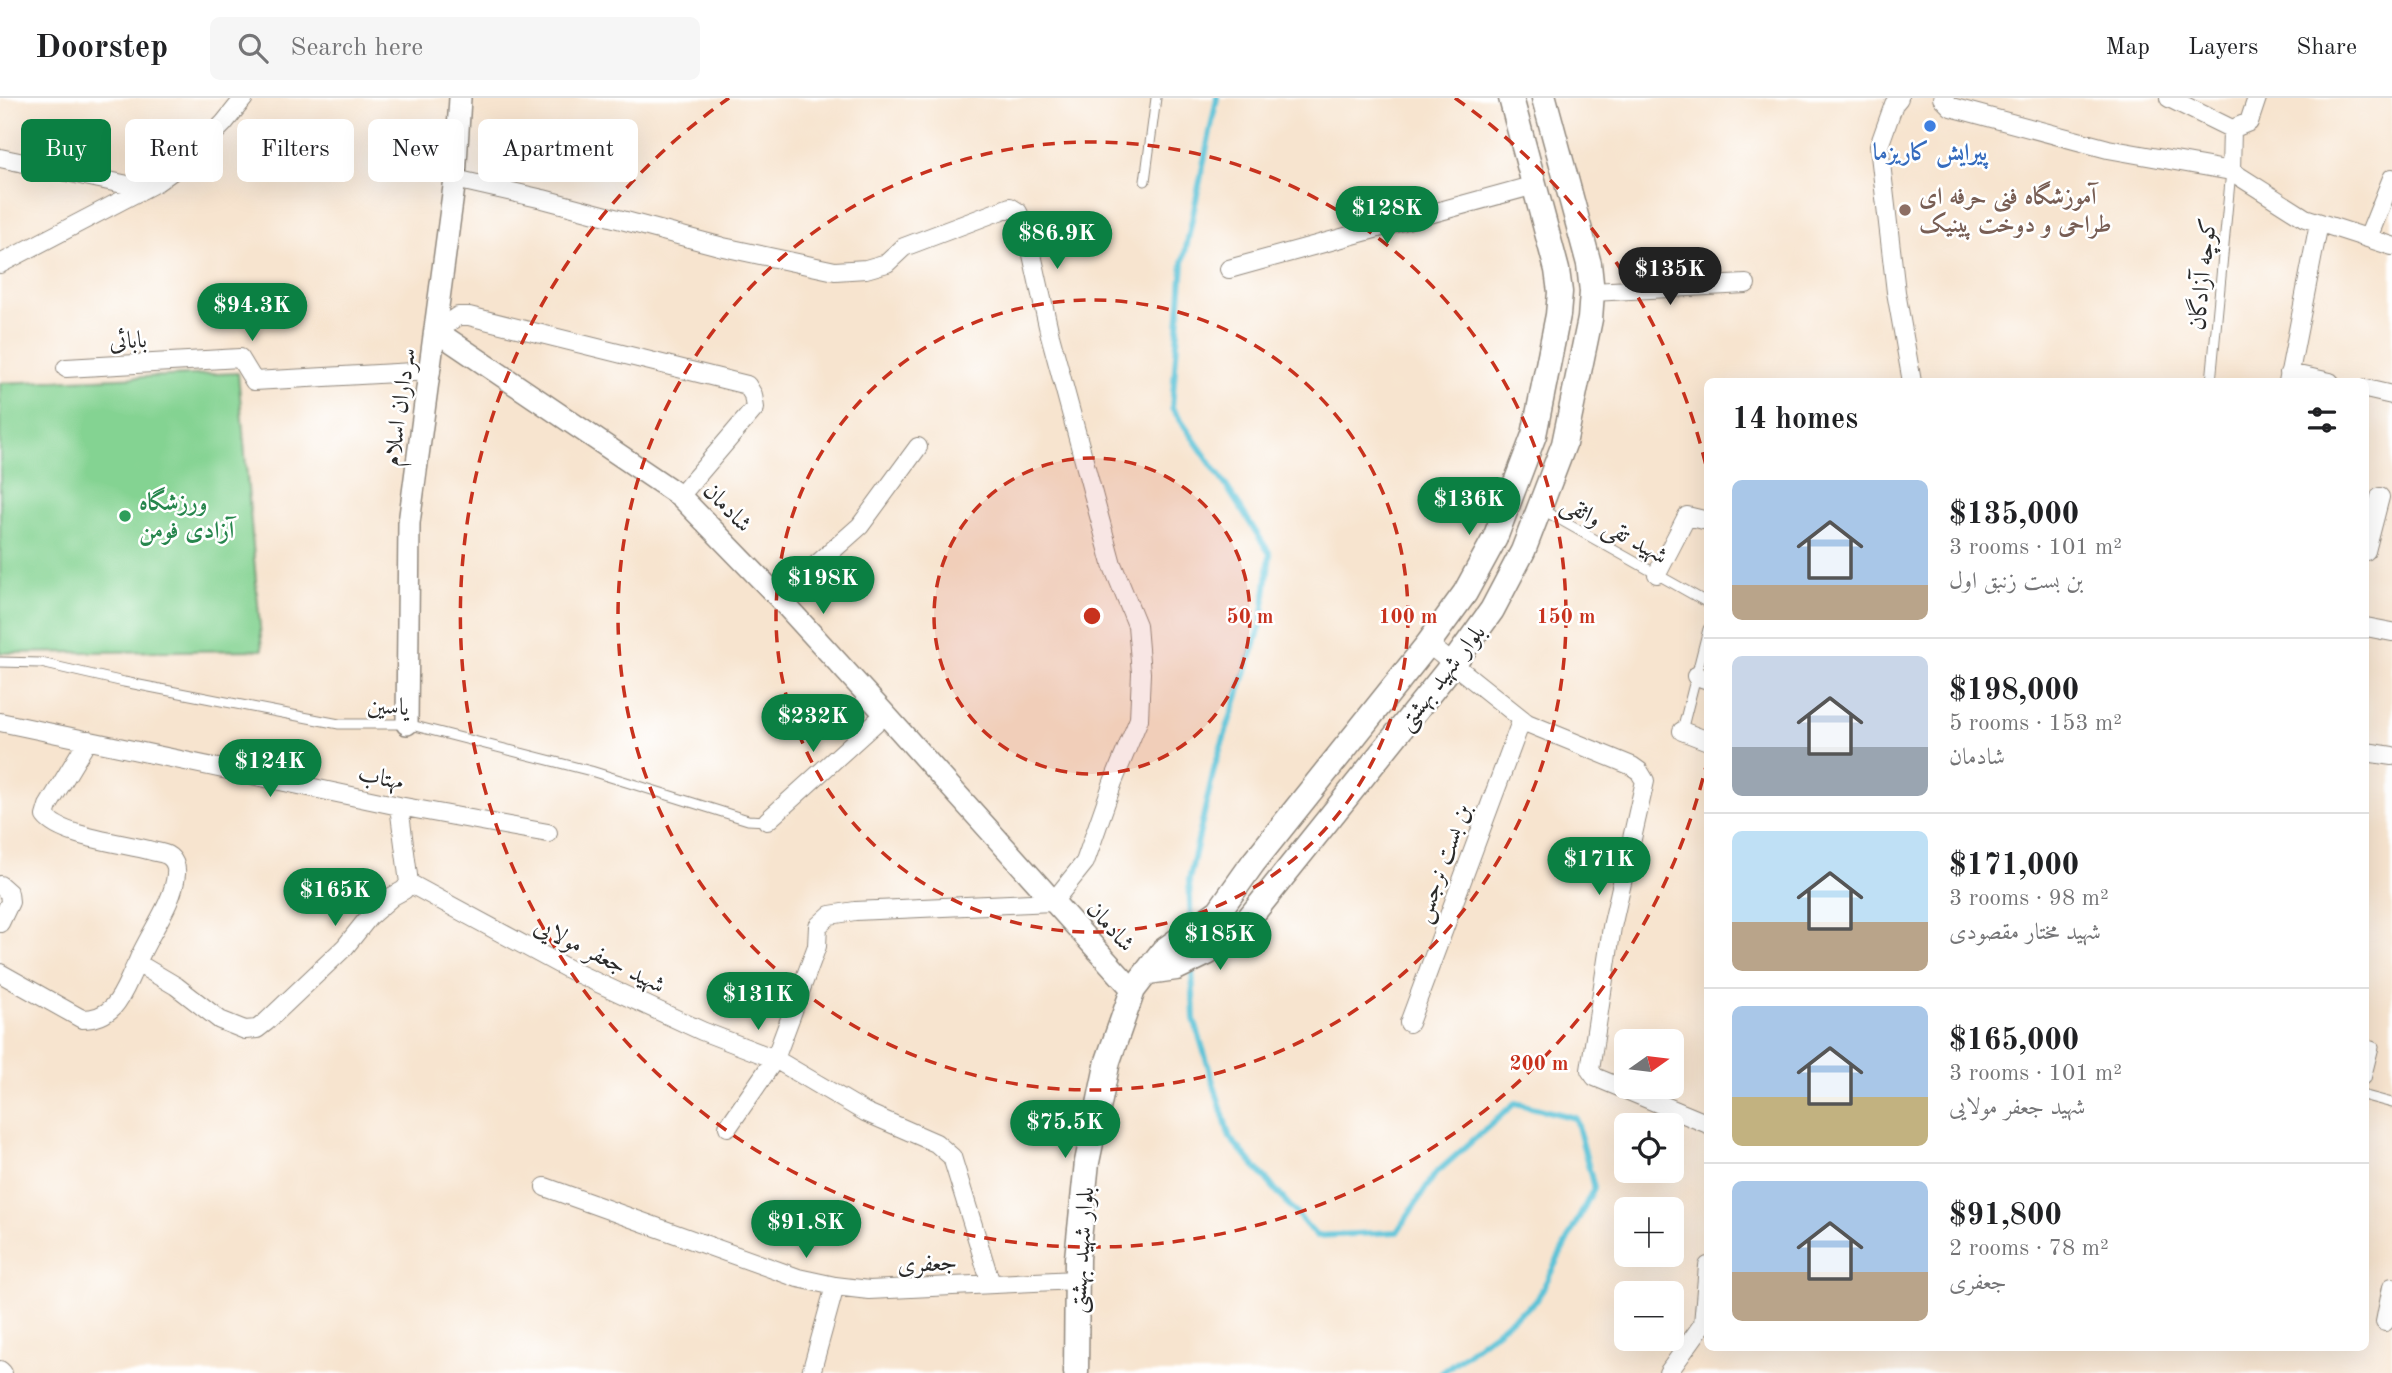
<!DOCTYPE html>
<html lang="en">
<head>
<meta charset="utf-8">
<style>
  body { margin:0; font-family:"Old Standard TT",Amiri,serif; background:#f6f6f6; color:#202124; height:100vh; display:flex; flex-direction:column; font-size:26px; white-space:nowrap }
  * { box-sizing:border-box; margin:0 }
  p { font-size:23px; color:#757577 }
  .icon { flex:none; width:38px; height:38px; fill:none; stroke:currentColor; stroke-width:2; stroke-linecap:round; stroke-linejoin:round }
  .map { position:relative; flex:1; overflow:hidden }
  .details { position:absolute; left:1704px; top:280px; width:665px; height:973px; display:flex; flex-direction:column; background:#fff; border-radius:10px; box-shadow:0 7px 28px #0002 }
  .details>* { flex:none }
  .top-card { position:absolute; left:21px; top:21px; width:665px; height:63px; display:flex; gap:14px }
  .needle { width:46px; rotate:76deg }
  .buttons { position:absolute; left:1614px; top:931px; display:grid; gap:14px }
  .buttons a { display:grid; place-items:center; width:70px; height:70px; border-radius:10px; background:#fff; box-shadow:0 7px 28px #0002; font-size:35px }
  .price { position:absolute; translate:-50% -60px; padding:0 16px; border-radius:24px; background:#0b8043; color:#fff; font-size:23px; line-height:46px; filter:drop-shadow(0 2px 4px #0008) }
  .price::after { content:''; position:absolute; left:50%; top:42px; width:21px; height:16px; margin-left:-10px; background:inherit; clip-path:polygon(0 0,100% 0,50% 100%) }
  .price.current { background:#222; color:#fff }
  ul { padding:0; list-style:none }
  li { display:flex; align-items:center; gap:21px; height:175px; padding:0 28px }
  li+li { border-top:2px solid #e0e0e0 }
  li span { display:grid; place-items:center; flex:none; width:196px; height:140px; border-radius:10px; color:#555 }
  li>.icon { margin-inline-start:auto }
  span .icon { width:84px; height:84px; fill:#fffc; stroke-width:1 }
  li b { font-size:30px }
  h2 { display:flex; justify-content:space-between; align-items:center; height:84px; padding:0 28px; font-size:30px }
  .tag { padding:0 24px; border-radius:10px; background:#fff; box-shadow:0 7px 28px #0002; font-size:24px; line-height:63px }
  .tag.current { background:#0b8043; color:#fff }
  header { display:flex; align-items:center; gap:42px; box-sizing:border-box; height:98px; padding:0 35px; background:#fff; border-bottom:2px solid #e0e0e0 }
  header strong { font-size:33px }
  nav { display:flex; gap:38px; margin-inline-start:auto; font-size:24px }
  .search { width:490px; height:63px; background:#f6f6f6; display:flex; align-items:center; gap:18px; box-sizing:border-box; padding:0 24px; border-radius:10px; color:#757577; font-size:26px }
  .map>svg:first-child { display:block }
  .grass { fill:#84d392; stroke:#587f5e; stroke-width:2 }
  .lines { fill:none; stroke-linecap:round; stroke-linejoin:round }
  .stream { stroke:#5ac2d7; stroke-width:6 }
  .service-casing { stroke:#91887d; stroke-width:11 }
  .minor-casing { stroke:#91887d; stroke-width:20 }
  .tertiary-casing { stroke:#91887d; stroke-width:24 }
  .secondary-casing { stroke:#91887d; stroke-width:27 }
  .service { stroke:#fff; stroke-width:9 }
  .minor { stroke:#fff; stroke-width:18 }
  .tertiary { stroke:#fff; stroke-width:21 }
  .secondary { stroke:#fff; stroke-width:24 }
  .ring { fill:none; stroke:#c8321e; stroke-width:3.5; stroke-dasharray:12 9 }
  .shop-dot { fill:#3f7fe0; stroke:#fff; stroke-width:2.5 }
  .education-dot { fill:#8d6e63; stroke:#fff; stroke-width:2.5 }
  .leisure-dot { fill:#2e9e5b; stroke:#fff; stroke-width:2.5 }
  .labels { text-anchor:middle; stroke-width:5; stroke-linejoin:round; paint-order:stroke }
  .shop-label { font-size:24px; font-weight:bold; fill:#366cbe; stroke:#fff }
  .education-label { font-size:24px; font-weight:bold; fill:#785e54; stroke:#fff; text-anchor:start }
  .street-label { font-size:24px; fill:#2b2b2b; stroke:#fff }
  .leisure-label { font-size:24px; font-weight:bold; fill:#27864d; stroke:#fff; text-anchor:start }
  .centre { fill:#c8321e; stroke:#fff; stroke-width:3.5 }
  .ring-label { font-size:21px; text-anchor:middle; font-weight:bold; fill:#c8321e; stroke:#fff; stroke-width:5; stroke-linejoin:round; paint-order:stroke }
</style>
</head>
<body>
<header>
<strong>Doorstep</strong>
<div class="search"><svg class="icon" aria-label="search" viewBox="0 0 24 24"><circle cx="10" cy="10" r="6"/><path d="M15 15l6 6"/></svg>Search here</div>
<nav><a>Map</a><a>Layers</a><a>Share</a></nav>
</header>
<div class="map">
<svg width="2392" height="1275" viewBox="0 0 2392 1275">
  <rect width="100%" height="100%" fill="#fff"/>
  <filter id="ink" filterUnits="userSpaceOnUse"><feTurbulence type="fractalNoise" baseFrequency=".0143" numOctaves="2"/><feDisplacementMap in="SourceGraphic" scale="14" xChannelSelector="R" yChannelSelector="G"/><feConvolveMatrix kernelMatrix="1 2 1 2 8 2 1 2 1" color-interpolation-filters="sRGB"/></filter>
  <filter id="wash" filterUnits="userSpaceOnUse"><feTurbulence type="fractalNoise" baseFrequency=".00686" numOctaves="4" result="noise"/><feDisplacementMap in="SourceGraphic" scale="28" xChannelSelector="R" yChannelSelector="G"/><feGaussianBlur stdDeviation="1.57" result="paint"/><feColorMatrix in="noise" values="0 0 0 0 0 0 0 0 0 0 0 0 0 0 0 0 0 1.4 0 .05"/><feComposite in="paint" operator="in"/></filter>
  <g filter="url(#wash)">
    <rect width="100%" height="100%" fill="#f7e4cf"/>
    <!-- grass -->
    <path class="grass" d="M238,275L262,552L0,555V285Z"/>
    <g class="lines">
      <!-- stream -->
      <path class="stream" d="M1191,825L1189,782L1215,667L1262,524L1270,456L1225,386L1172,310L1183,165L1217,0
        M1192,867L1194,921L1230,1040L1316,1138L1397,1134L1435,1076L1515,1005L1576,1020L1594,1090L1537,1202L1441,1275"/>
    </g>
  </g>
  <g filter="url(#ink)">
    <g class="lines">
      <defs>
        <path id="service" d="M1145,83L1156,0
          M2211,284L2231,73
          M1541,411L1708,505
          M0,564L41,565L124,584L339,626H407L591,673L748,722L767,723
          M1682,633L1708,531
          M2366,946L2374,949L2366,981
          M2366,998L2392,1005"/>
        <path id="minor" d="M1899,0L1894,6L1879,48L1896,194L1912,284
          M1942,0L1951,9L2108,51L2231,73L2305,120L2392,148
          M2169,0L2232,31L2231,73
          M2232,31L2249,24L2257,0
          M0,60L142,90
          M455,81L543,101L723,149L835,173L866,171L887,165L904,149L1010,109L1018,114L1027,134L1050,237L1112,466L1137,527L1141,575L1139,621L1113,684L1085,764L1053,804L855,813L830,817L818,828L817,848L775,961L728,1029
          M2368,140L2392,80
          M0,166L157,84L188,62L224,25L244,0
          M1229,171L1535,87
          M1592,194L1746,186
          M436,233L458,218H469L747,287L753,297L755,310L680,398
          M66,270L240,260L254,283L431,273
          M2289,275L2330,284
          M2288,284L2319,125
          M2366,291L2392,297
          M2366,453L2380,399
          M1657,476L1687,418L1708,423
          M779,500L860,428L918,349
          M2366,529L2392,534
          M1428,546L1527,625L1632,668L1639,673L1645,683L1612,829L1590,972L1595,979L1708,1026
          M1696,578L1708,582
          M0,624L399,708L548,735
          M1682,633L1708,643
          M88,642L48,708L45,718C61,739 124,745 152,753C156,754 163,755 167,757C174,761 177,769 176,776C174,805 148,837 137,865L176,888L220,922L245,932L257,931L266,924L345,849L369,819L393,798L404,792L409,785L399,708
          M2366,654L2392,658
          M767,723L885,616
          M409,785L568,871L702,933L775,961L865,1014L936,1045L952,1059L991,1186
          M0,787L9,795L10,804L0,825
          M0,875L82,921C118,921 123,892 137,865
          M1409,925L1522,621
          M545,1089L798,1180L835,1188L869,1192L1076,1182
          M2385,1224L2392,1189
          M0,1272L3,1275
          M811,1275L835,1188
          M1668,1275L1703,1226L1708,1168"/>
        <path id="tertiary" d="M436,233L680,398L779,500L885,616L1133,892
          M407,626L409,425L455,81L460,0"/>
        <path id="secondary" d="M1148,874L1176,870L1207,855L1238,834L1453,566L1492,512L1523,453L1564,346L1590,221L1592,194L1589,166L1544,0
          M1076,1275L1077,1160L1087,1064L1108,963L1133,892L1163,853L1219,813L1253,765L1428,546L1465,495L1495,440L1534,337L1558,217L1560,194L1557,172L1511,0"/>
      </defs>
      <!-- service casing -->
      <use href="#service" class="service-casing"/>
      <!-- minor casing -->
      <use href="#minor" class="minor-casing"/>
      <!-- tertiary casing -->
      <use href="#tertiary" class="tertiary-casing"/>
      <!-- secondary casing -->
      <use href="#secondary" class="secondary-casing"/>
      <!-- service -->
      <use href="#service" class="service"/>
      <!-- minor -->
      <use href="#minor" class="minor"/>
      <!-- tertiary -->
      <use href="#tertiary" class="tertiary"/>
      <!-- secondary -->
      <use href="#secondary" class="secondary"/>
    </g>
  </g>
  <!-- distance rings -->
  <circle cx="1092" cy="518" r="158" fill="#c8321e" fill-opacity=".12"/>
  <g class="ring">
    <circle cx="1092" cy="518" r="158"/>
    <circle cx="1092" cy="518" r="316"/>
    <circle cx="1092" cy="518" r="474"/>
    <path d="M1708 660A632 632 0 1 1 729 0M1455 0A632 632 0 0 1 1708 376"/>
  </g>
  <!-- markers -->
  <circle class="shop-dot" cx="1930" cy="28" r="7"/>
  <circle class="education-dot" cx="1905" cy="112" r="7"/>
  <circle class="leisure-dot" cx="125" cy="418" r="7"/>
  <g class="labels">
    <!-- shop labels -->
    <g class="shop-label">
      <text x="1930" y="62">پیرایش کاریزما</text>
    </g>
    <!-- education labels -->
    <g class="education-label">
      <text x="1919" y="106">آموزشگاه فنی حرفه ای<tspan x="1919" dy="28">طراحی و دوخت پینیک</tspan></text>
    </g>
    <!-- street labels -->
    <g class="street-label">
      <text transform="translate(2202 176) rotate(-84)" y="8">کوچه آزادگان</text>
      <text transform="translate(128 242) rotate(-3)" y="8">بابائی</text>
      <text transform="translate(399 309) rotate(-82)" y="8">سرداران اسلام</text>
      <text transform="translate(728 409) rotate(46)" y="8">شادمان</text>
      <text transform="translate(1615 431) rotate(29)" y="8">شهید تقی واثقی</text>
      <text transform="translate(1441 579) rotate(-52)" y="8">بلوار شهید بهشتی</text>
      <text transform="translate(388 608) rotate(3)" y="8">یاسین</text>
      <text transform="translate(381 679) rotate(12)" y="8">مهتاب</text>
      <text transform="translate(1442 765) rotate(-70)" y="8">بن بست نرجس</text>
      <text transform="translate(1111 828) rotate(48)" y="8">شادمان</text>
      <text transform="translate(600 857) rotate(26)" y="8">شهید جعفر مولایی</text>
      <text transform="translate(1081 1152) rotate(-86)" y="8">بلوار شهید بهشتی</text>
      <text transform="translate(927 1165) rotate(-3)" y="8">جعفری</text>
    </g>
    <!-- leisure labels -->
    <g class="leisure-label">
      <text x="139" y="412">ورزشگاه<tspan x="139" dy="28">آزادی فومن</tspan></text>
    </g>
  </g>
  <circle cx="1092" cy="518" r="10" class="centre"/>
  <g class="ring-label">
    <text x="1250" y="525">50 m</text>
    <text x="1408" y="525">100 m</text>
    <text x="1566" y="525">150 m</text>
    <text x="1539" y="972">200 m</text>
  </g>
</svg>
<div class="buttons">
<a><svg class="needle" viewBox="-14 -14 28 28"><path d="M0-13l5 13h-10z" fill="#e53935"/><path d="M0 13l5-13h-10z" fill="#757577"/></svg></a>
<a><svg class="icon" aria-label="locate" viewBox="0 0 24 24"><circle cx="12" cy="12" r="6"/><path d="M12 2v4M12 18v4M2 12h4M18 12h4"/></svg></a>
<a>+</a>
<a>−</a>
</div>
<b class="price" style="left:1387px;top:148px">$128K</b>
<b class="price" style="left:1057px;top:173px">$86.9K</b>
<b class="price current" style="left:1670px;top:209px">$135K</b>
<b class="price" style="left:252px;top:245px">$94.3K</b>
<b class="price" style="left:1469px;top:439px">$136K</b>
<b class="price" style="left:823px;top:518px">$198K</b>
<b class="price" style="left:813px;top:656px">$232K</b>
<b class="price" style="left:270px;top:701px">$124K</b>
<b class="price" style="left:1599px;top:799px">$171K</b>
<b class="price" style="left:335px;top:830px">$165K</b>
<b class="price" style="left:1220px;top:874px">$185K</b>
<b class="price" style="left:758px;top:934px">$131K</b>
<b class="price" style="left:1065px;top:1062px">$75.5K</b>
<b class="price" style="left:806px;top:1162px">$91.8K</b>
<div class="top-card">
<a class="tag current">Buy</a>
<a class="tag">Rent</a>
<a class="tag">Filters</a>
<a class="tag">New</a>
<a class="tag">Apartment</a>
</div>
<section class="details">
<h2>14 homes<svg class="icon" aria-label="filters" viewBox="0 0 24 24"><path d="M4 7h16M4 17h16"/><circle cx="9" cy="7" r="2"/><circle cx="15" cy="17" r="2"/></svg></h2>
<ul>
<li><span style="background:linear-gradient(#a9c7e8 75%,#b9a48a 0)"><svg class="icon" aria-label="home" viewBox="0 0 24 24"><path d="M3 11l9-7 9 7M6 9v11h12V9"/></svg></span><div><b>$135,000</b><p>3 rooms · 101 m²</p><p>بن بست زنبق اول</p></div></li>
<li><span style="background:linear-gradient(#c9d6e8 65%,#9aa5b1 0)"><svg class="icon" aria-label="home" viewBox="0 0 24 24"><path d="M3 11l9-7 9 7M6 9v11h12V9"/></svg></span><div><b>$198,000</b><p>5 rooms · 153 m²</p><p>شادمان</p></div></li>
<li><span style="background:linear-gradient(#bfe0f5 65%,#b9a48a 0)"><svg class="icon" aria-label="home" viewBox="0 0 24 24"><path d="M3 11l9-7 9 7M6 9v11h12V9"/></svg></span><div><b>$171,000</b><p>3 rooms · 98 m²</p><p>شهید مختار مقصودی</p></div></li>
<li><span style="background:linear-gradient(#a9c7e8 65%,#c2b280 0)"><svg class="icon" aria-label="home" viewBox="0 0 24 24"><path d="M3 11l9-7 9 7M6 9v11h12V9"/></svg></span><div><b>$165,000</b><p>3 rooms · 101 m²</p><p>شهید جعفر مولایی</p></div></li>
<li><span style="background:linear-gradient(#a9c7e8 65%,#b9a48a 0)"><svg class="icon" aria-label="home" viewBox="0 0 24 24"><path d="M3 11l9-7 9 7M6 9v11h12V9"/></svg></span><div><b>$91,800</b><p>2 rooms · 78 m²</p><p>جعفری</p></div></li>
</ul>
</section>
</div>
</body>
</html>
